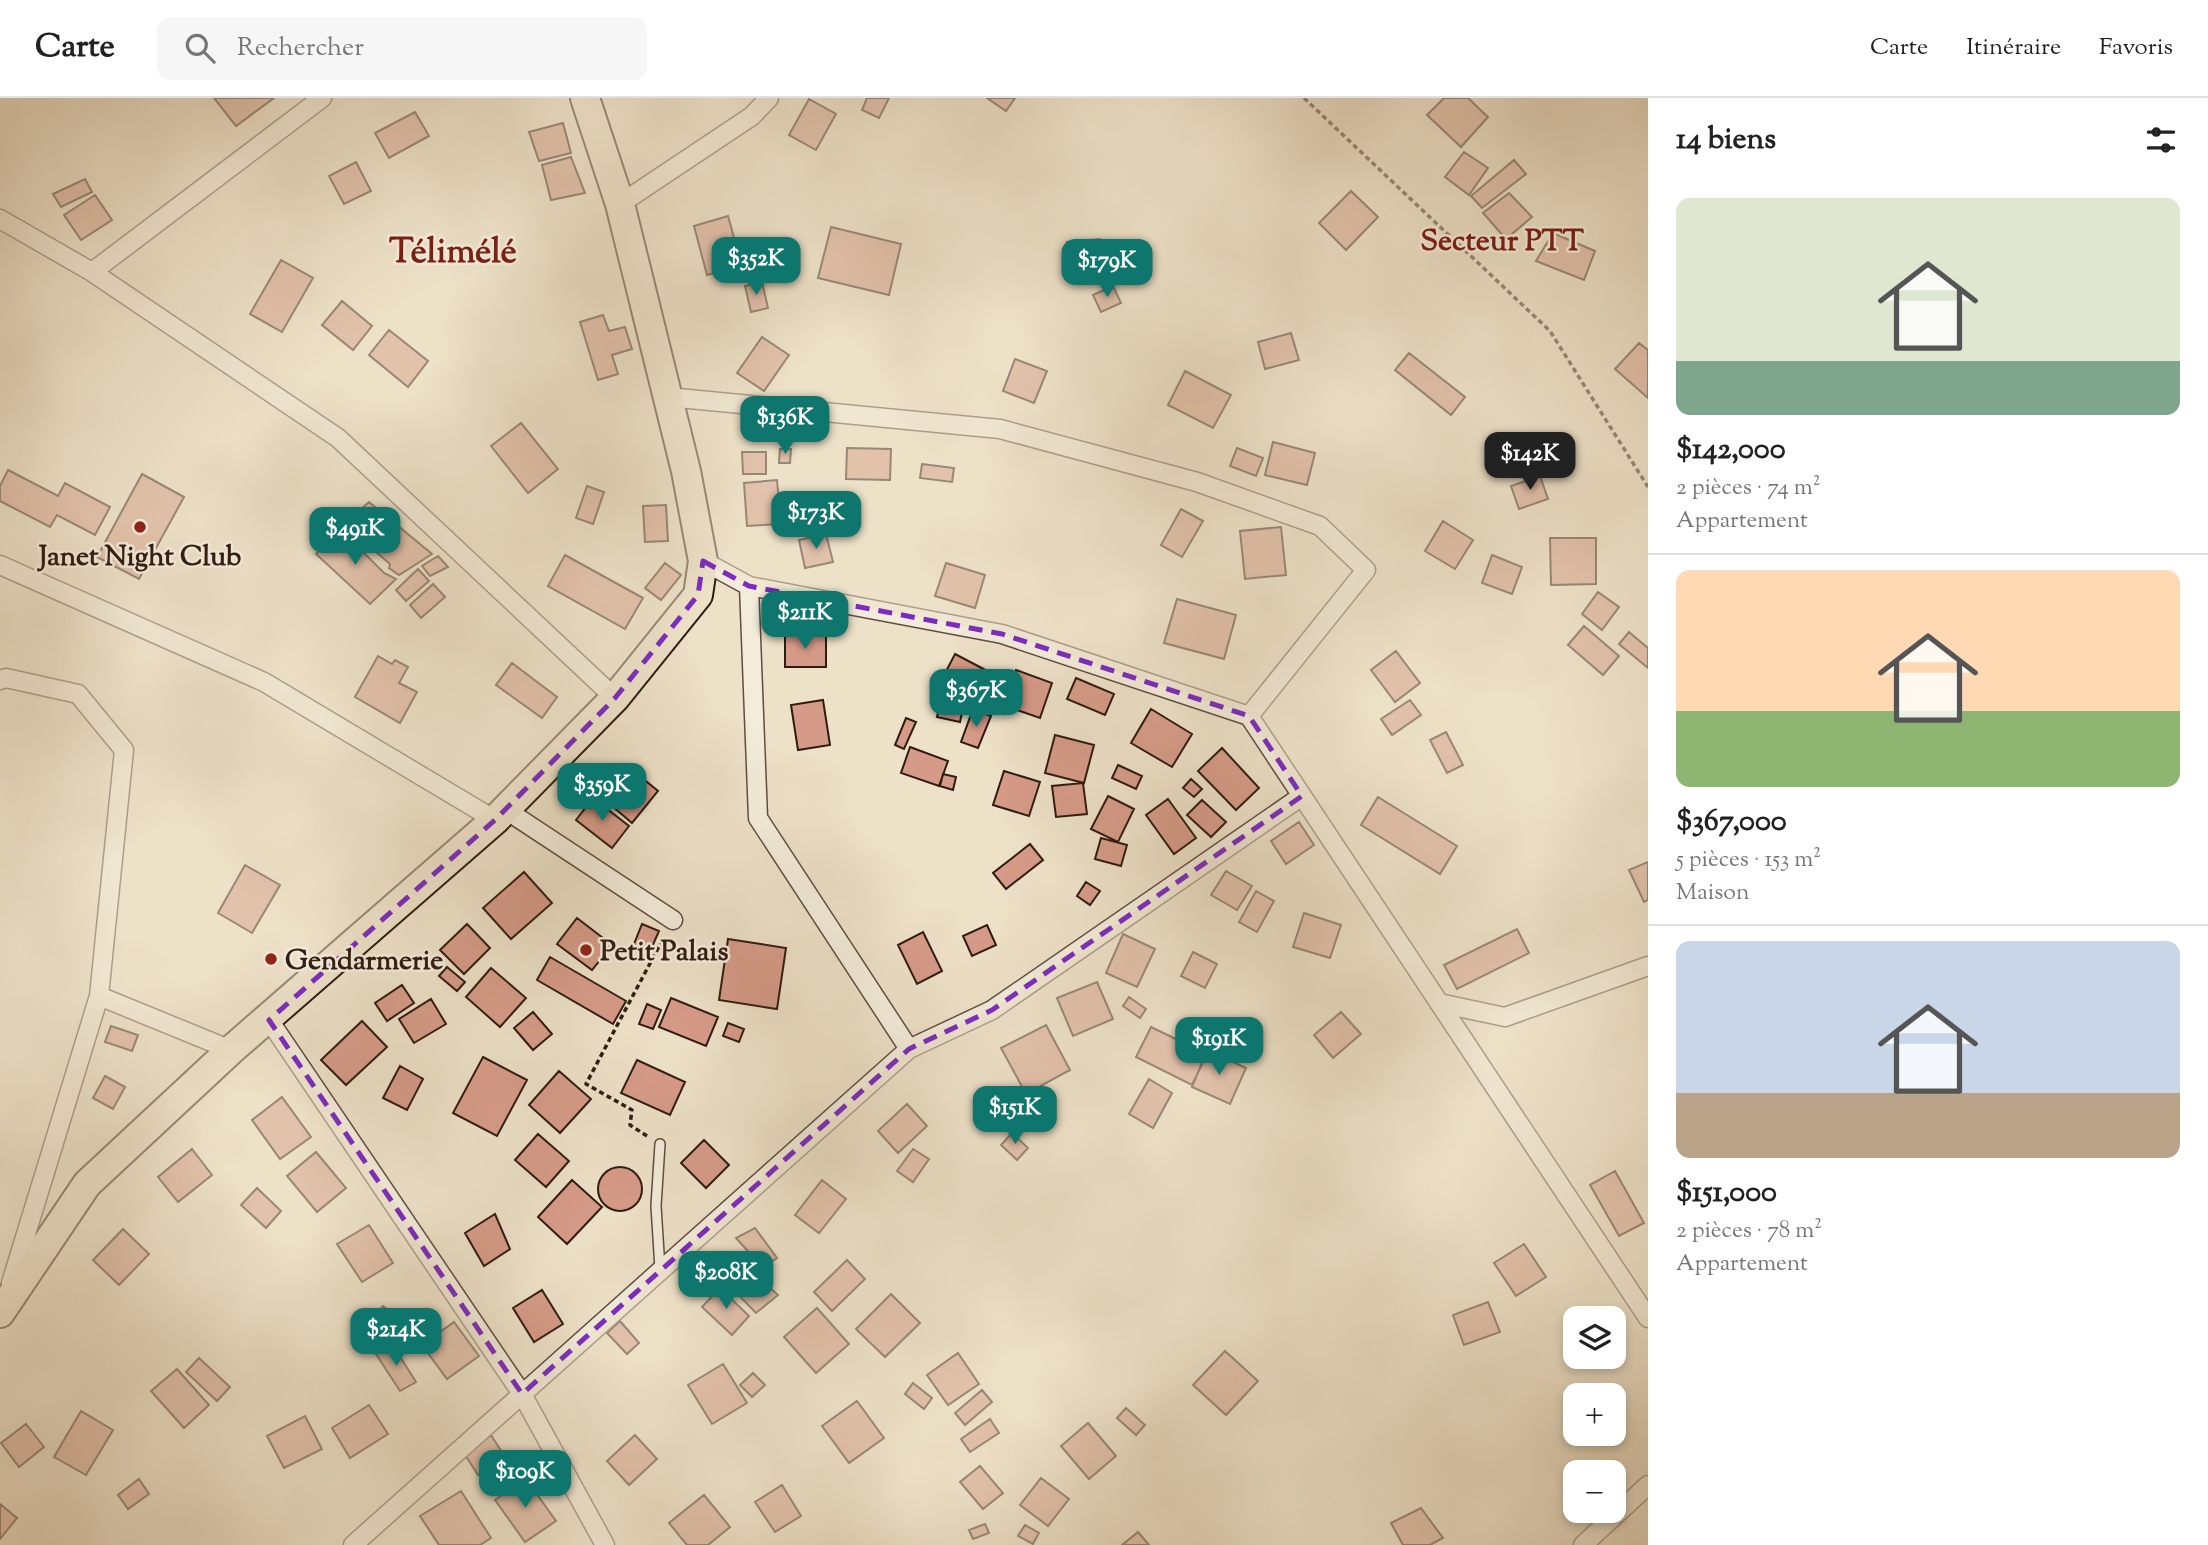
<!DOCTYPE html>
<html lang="fr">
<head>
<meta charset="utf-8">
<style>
  body { margin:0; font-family:"Sorts Mill Goudy",serif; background:#f6f6f6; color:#222; height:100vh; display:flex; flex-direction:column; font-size:26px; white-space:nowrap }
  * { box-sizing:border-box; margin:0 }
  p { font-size:23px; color:#767676 }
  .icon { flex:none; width:38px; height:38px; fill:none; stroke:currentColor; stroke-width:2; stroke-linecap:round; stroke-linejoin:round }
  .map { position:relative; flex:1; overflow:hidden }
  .side { display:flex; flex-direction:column; background:#fff; width:560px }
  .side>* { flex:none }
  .buttons { position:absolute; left:1563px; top:1208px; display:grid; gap:14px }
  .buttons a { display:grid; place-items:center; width:63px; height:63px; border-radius:14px; background:#fff; box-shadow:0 4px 10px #0003; font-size:35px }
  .price { position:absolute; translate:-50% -60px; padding:0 16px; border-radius:14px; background:#0f766e; color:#fff; font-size:23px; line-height:46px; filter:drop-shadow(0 2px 4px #0008) }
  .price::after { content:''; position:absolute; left:50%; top:42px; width:21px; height:16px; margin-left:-10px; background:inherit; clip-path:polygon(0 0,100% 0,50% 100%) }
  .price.active { background:#222; color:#fff }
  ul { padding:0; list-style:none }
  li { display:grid; align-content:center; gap:14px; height:371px; padding:0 28px }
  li+li { border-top:2px solid #e0e0e0 }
  li span { display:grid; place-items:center; height:217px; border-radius:14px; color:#555 }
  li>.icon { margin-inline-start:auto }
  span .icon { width:126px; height:126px; fill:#fffc; stroke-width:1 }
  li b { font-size:30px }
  h2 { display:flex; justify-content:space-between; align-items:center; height:84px; padding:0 28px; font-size:30px }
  header { display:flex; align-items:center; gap:42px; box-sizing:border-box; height:98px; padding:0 35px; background:#fff; border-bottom:2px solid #e0e0e0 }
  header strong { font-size:33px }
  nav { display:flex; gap:38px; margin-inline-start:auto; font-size:24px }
  .search { width:490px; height:63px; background:#f6f6f6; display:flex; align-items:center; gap:18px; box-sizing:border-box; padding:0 24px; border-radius:14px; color:#767676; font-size:26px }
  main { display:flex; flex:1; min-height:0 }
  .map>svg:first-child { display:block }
  .building { fill:#d69b88; stroke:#311c12; stroke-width:2 }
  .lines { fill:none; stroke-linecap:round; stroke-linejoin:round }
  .service-casing { stroke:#604d40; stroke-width:12 }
  .minor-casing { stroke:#604d40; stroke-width:21 }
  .primary-casing { stroke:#311c12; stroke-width:32 }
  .path { stroke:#311c12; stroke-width:3.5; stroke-dasharray:5 3.5; stroke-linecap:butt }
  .service { stroke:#f3ecdb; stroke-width:9 }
  .minor { stroke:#f3ecdb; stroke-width:18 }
  .primary { stroke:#ede1c8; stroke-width:28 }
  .marked { fill:none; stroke:#7b2cbf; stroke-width:5; stroke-dasharray:14 9; stroke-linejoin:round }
  .poi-dot { fill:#8f2418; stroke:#f3ecdb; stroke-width:2.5 }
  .labels { text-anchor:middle; stroke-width:5; stroke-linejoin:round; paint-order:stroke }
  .poi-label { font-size:28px; font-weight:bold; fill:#311c12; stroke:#f3ecdb; text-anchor:start }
  .neighbourhood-label { font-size:30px; font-weight:bold; fill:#7a1f14; stroke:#f3ecdb }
  .district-label { font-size:35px; font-weight:bold; fill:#7a1f14; stroke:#f3ecdb }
</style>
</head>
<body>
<header>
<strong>Carte</strong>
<div class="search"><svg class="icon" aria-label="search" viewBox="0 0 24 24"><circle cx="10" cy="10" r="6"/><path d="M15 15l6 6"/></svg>Rechercher</div>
<nav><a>Carte</a><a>Itinéraire</a><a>Favoris</a></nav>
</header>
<main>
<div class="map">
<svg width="1648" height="1447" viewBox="0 0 1648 1447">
  <rect width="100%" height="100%" fill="#ede1c8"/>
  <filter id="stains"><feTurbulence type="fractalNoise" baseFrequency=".00286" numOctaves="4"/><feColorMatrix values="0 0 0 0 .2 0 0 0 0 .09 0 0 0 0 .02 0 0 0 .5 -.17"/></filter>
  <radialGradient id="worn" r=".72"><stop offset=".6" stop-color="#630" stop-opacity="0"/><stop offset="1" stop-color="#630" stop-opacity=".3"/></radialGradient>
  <!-- building -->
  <path class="building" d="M214,0H274L236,28Z
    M867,0H889L879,20L862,12Z
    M987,0H1015L1006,13Z
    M1444,0H1468L1488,19L1461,49L1427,17Z
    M809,1L836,16L816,52L789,37Z
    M415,14L429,38L389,60L375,35Z
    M563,25L571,55L539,63L529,34Z
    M1464,54L1488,70L1469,97L1445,79Z
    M571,59L585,95L551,102L542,67Z
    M1514,62L1526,76L1482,110L1471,98Z
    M356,64L371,93L344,106L329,78Z
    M85,81L92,94L61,109L53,96Z
    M1351,93L1378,119L1346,152L1319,125Z
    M1509,95L1532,119L1506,141L1483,115Z
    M95,97L112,122L81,142L64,117Z
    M728,118L742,168L707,177L694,128Z
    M831,129L901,146L889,197L818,180Z
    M1553,135L1595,153L1584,182L1536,163Z
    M1100,141L1104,168L1070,172L1067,144Z
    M281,162L313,180L282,234L250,216Z
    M762,184L768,210L751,214L745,188Z
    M1113,188L1121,205L1101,214L1093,197Z
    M342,203L372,228L353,252L322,227Z
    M603,217L609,233L625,229L632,251L612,257L618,276L598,282L580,224Z
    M389,232L428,263L408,289L369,257Z
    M1291,235L1299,262L1265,271L1258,244Z
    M762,239L789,257L764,293L737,275Z
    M1639,245L1648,252V300L1615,271Z
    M1409,255L1465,299L1451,317L1395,272Z
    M1015,261L1047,273L1034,305L1003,293Z
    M1185,273L1231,297L1213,330L1168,307Z
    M521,325L558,371L528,395L491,348Z
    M1273,344L1315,355L1307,387L1265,377Z
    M1518,345L1527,362L1495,377L1486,359Z
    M847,350L891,351L890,382L846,381Z
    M1237,350L1263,360L1256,378L1230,368Z
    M780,351H791L790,365H779Z
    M742,354H766V376H743Z
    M922,366L954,370L952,384L920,380Z
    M8,372L58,398L65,385L110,409L95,437L57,417L50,429L0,403V388Z
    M142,376L184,399L139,481L97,459Z
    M1540,378L1548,401L1519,411L1511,388Z
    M777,382L781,426L747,428L744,385Z
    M587,388L604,394L593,426L576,420Z
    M369,404L432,456L399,477L389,470L390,466L344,426Z
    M666,407L668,443L645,444L643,408Z
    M1181,411L1203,423L1182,459L1161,447Z
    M1443,423L1473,442L1455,471L1425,453Z
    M1281,429L1286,477L1245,481L1240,433Z
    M340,431L384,475L396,481L370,506L316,456Z
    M826,436L833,464L805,470L799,442Z
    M1550,440H1596V486L1551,487Z
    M565,457L643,500L625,531L548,488Z
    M1492,457L1522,469L1512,496L1482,485Z
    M438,458L448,469L430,478L422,468Z
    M665,465L681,477L661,502L645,490Z
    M946,465L985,477L975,510L935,498Z
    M418,471L429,483L406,503L396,492Z
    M433,486L445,499L421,520L410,507Z
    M1598,494L1619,509L1602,532L1582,516Z
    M1177,501L1236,517L1224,561L1164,545Z
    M1584,528L1619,558L1603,577L1568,547Z
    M1629,534L1648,550V570L1619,546Z
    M785,537H826V569H785Z
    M1396,553L1420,585L1395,604L1371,572Z
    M955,556L997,578L983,605L941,583Z
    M378,558L392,566L395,562L408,569L399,585L417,594L400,625L355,599Z
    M512,565L557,599L542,620L496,587Z
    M1016,572L1052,585L1040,620L1003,607Z
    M1076,580L1114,596L1105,617L1067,601Z
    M943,591L966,596L960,624L937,619Z
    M823,602L830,647L798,652L791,607Z
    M1410,602L1421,617L1392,637L1381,621Z
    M973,611L991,618L978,650L961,644Z
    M1151,611L1192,636L1172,669L1131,645Z
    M906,620L916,624L904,651L895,647Z
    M1446,634L1463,667L1447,675L1430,642Z
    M1055,637L1094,647L1084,685L1045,675Z
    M910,649L948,663L939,688L901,675Z
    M1222,650L1259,690L1236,712L1198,673Z
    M625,666L658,693L632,725L599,697Z
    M1118,667L1142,678L1136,691L1112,680Z
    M1004,673L1040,684L1029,718L993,707Z
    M943,676L956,679L953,692L940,688Z
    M1191,681L1202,691L1194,699L1183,690Z
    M1083,685L1087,716L1056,719L1052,688Z
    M1108,698L1134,711L1118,744L1091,731Z
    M1378,699L1457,748L1440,776L1361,727Z
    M593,700L629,728L612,750L576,722Z
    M1168,701L1196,740L1174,756L1146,717Z
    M1202,702L1226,724L1211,739L1187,717Z
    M1299,724L1314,747L1286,766L1271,743Z
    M1101,740L1127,747L1121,768L1095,761Z
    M1030,746L1043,762L1006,791L993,775Z
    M1648,764V802L1644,804L1629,772Z
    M245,767L280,787L252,835L218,815Z
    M1226,773L1252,788L1237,812L1211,797Z
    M524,774L552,805L511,841L483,810Z
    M1086,784L1100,793L1090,807L1077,798Z
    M1256,793L1274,803L1257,834L1239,824Z
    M1304,815L1341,827L1330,860L1293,849Z
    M577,820L612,847L592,872L557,846Z
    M467,826L490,850L464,876L440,852Z
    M642,826L659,833L648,858L632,851Z
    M987,827L996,847L972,858L963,838Z
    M1517,831L1529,855L1457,891L1444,867Z
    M923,834L942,873L917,886L898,847Z
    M1123,836L1155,851L1137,889L1106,875Z
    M728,841L786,850L777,911L719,902Z
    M1193,854L1217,866L1205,890L1181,878Z
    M550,859L626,903L613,926L537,882Z
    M447,869L465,884L457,893L439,878Z
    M491,870L526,900L500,929L466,899Z
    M1097,884L1113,921L1073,938L1057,900Z
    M402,887L414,905L387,923L375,905Z
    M1129,899L1146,911L1140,920L1123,908Z
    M671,900L718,919L706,948L659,929Z
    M431,901L446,926L414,945L399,921Z
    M647,906L661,912L653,931L639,926Z
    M533,914L552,936L533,952L514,930Z
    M1341,914L1361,936L1333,960L1314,937Z
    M362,923L387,949L346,987L321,962Z
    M728,925L744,931L739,944L723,938Z
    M1046,927L1070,972L1026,996L1001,950Z
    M111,928L138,937L132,953L105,944Z
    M1151,929L1207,956L1192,987L1136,959Z
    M1207,952L1246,970L1230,1006L1192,989Z
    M483,959L527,982L497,1038L453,1015Z
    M637,962L685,984L670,1017L621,995Z
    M400,968L423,981L407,1012L383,1000Z
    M559,973L591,1001L560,1035L529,1007Z
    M105,978L125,989L113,1011L93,1000Z
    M1149,981L1172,995L1153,1030L1129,1016Z
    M282,999L311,1039L280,1061L252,1022Z
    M907,1006L927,1028L898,1055L878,1033Z
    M1012,1035L1028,1050L1017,1062L1001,1047Z
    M538,1036L569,1063L546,1089L515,1062Z
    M704,1042L729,1067L706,1090L681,1065Z
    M192,1051L212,1077L178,1104L158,1079Z
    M913,1051L929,1061L913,1084L897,1073Z
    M316,1054L346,1090L317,1114L287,1078Z
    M598 1091a22 22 0 1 1 44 0a22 22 0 1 1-44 0Z
    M1615,1073L1644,1125L1619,1138L1590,1087Z
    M572,1082L602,1109L567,1146L538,1119Z
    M822,1082L846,1101L819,1135L795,1117Z
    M257,1090L281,1113L266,1130L241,1107Z
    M495,1116L510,1151L484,1168L465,1135Z
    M369,1127L393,1165L362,1184L337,1146Z
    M755,1130L777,1160L763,1170L736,1140Z
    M123,1131L149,1156L119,1187L93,1162Z
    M1524,1146L1546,1179L1516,1198L1494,1165Z
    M739,1162L778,1197L756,1215L721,1179Z
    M847,1162L865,1181L832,1213L814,1194Z
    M720,1190L749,1218L732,1237L702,1209Z
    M542,1192L563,1226L534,1244L513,1210Z
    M891,1196L920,1225L885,1259L856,1231Z
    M1488,1204L1500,1234L1464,1247L1453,1217Z
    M383,1208L394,1217L377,1238L366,1229Z
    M817,1210L849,1246L816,1275L784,1239Z
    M425,1218L437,1236L422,1247L409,1229Z
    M620,1223L639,1245L627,1256L607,1235Z
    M454,1224L479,1258L447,1281L422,1247Z
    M392,1246L416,1284L400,1293L376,1256Z
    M1225,1253L1258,1283L1226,1317L1193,1287Z
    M958,1255L979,1286L948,1307L927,1277Z
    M199,1260L230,1289L217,1303L186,1274Z
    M723,1266L747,1305L712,1326L688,1287Z
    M177,1271L209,1307L184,1330L151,1293Z
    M753,1275L765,1287L752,1299L740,1287Z
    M913,1285L932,1300L924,1311L905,1296Z
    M982,1292L992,1304L965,1327L955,1315Z
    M857,1303L884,1340L849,1365L822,1328Z
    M369,1307L388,1336L350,1360L332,1330Z
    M1126,1310L1145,1327L1136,1337L1117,1320Z
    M81,1313L113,1332L86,1377L54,1359Z
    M305,1318L322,1351L284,1370L267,1338Z
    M990,1321L999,1335L970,1354L961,1341Z
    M1088,1325L1116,1358L1089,1381L1061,1348Z
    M26,1326L44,1349L19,1369L1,1345Z
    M491,1337L505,1359L478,1377L464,1355Z
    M635,1337L657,1361L629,1387L607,1363Z
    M980,1368L1003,1395L983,1411L960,1384Z
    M1041,1380L1069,1401L1048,1428L1020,1407Z
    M139,1381L149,1396L128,1411L118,1397Z
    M526,1381L556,1423L525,1444L495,1402Z
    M782,1387L801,1418L775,1434L755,1404Z
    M461,1393L491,1440L480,1447H439L420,1418Z
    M704,1397L730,1429L708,1447H687L669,1425Z
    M0,1406L17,1420L0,1441Z
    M1421,1410L1443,1440L1430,1447H1403L1391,1425Z
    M985,1426L989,1435L973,1441L969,1432Z
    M1025,1427L1039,1435L1033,1446L1018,1438Z
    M1138,1434L1149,1447H1122Z"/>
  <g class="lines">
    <defs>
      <path id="service" d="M660,1171L656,1108L660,1046"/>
      <path id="minor" d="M620,106L752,18L769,0
        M0,121L92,174L338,340L615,600
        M92,174L322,0
        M668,299L1000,331L1197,384L1320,428L1366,472L1249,618
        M703,463L749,488L1002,536L1249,618L1648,1220
        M0,467L264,584L495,722
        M0,582L6,580L78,596L124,652L99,898L231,952
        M506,712L673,822
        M1439,905L1505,919L1648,868
        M269,922L522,1296L605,1447
        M909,951L992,912L1302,698
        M11,1185L99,898
        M353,1447L909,951L758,720L749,488
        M1583,1447L1648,1387"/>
      <path id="primary" d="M0,1215L87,1086L231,952L495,722L615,600L698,497L703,463L686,373L620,106L585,0"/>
    </defs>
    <!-- service casing -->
    <use href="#service" class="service-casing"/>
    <!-- minor casing -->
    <use href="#minor" class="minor-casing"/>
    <!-- primary casing -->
    <use href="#primary" class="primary-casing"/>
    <!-- path -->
    <path class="path" d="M1304,0L1550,233L1648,389
      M647,1038L630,1027L632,1012L586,986L664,839"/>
    <!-- service -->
    <use href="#service" class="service"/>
    <!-- minor -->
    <use href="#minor" class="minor"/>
    <!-- primary -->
    <use href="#primary" class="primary"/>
  </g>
  <!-- marked area -->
  <path d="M0 0H1648V1447H0ZM703,463L749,488L1002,536L1249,618L1302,698L992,912L909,951L522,1296L269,922L495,722L615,600L698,497Z" fill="#ede1c8" fill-opacity=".55" fill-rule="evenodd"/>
  <path class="marked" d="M703,463L749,488L1002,536L1249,618L1302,698L992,912L909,951L522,1296L269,922L495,722L615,600L698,497Z"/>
  <!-- markers -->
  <g class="poi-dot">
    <circle cx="140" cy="429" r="7"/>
    <circle cx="586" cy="852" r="7"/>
    <circle cx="271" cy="861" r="7"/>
  </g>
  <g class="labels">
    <!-- poi labels -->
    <g class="poi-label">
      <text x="140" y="467" text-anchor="middle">Janet Night Club</text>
      <text x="600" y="862">Petit Palais</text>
      <text x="285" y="871">Gendarmerie</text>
    </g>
    <!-- neighbourhood labels -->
    <g class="neighbourhood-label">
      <text x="1502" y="152">Secteur PTT</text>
    </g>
    <!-- district labels -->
    <g class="district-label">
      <text x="453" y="164">Télimélé</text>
    </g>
  </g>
  <rect width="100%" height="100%" filter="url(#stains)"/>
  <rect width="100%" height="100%" fill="url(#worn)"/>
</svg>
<div class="buttons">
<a><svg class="icon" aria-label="layers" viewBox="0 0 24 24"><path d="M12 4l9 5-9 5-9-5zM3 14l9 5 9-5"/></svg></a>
<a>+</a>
<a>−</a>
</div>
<b class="price" style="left:756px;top:199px">$352K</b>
<b class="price" style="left:1107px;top:201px">$179K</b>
<b class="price" style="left:785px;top:358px">$136K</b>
<b class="price active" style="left:1530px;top:394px">$142K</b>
<b class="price" style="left:816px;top:453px">$173K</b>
<b class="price" style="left:355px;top:469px">$491K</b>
<b class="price" style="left:805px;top:553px">$211K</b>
<b class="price" style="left:976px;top:631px">$367K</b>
<b class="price" style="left:602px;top:725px">$359K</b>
<b class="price" style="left:1219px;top:979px">$191K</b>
<b class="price" style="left:1015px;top:1048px">$151K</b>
<b class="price" style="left:726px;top:1213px">$208K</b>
<b class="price" style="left:396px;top:1270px">$214K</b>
<b class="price" style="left:525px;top:1412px">$109K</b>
</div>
<section class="side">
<h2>14 biens<svg class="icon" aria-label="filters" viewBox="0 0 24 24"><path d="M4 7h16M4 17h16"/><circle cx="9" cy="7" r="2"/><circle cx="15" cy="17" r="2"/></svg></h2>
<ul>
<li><span style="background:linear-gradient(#dfe7d0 75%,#7fa58c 0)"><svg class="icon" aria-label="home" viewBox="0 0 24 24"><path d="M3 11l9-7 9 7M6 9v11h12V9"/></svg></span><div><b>$142,000</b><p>2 pièces · 74 m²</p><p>Appartement</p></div></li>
<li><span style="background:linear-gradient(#ffd9b3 65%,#8fb573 0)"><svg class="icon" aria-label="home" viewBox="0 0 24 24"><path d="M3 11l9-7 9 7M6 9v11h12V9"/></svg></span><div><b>$367,000</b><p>5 pièces · 153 m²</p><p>Maison</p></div></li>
<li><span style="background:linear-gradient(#c9d6e8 70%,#b9a48a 0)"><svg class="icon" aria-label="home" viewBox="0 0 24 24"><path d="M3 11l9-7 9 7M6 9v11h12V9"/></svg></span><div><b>$151,000</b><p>2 pièces · 78 m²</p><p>Appartement</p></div></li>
</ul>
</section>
</main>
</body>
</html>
